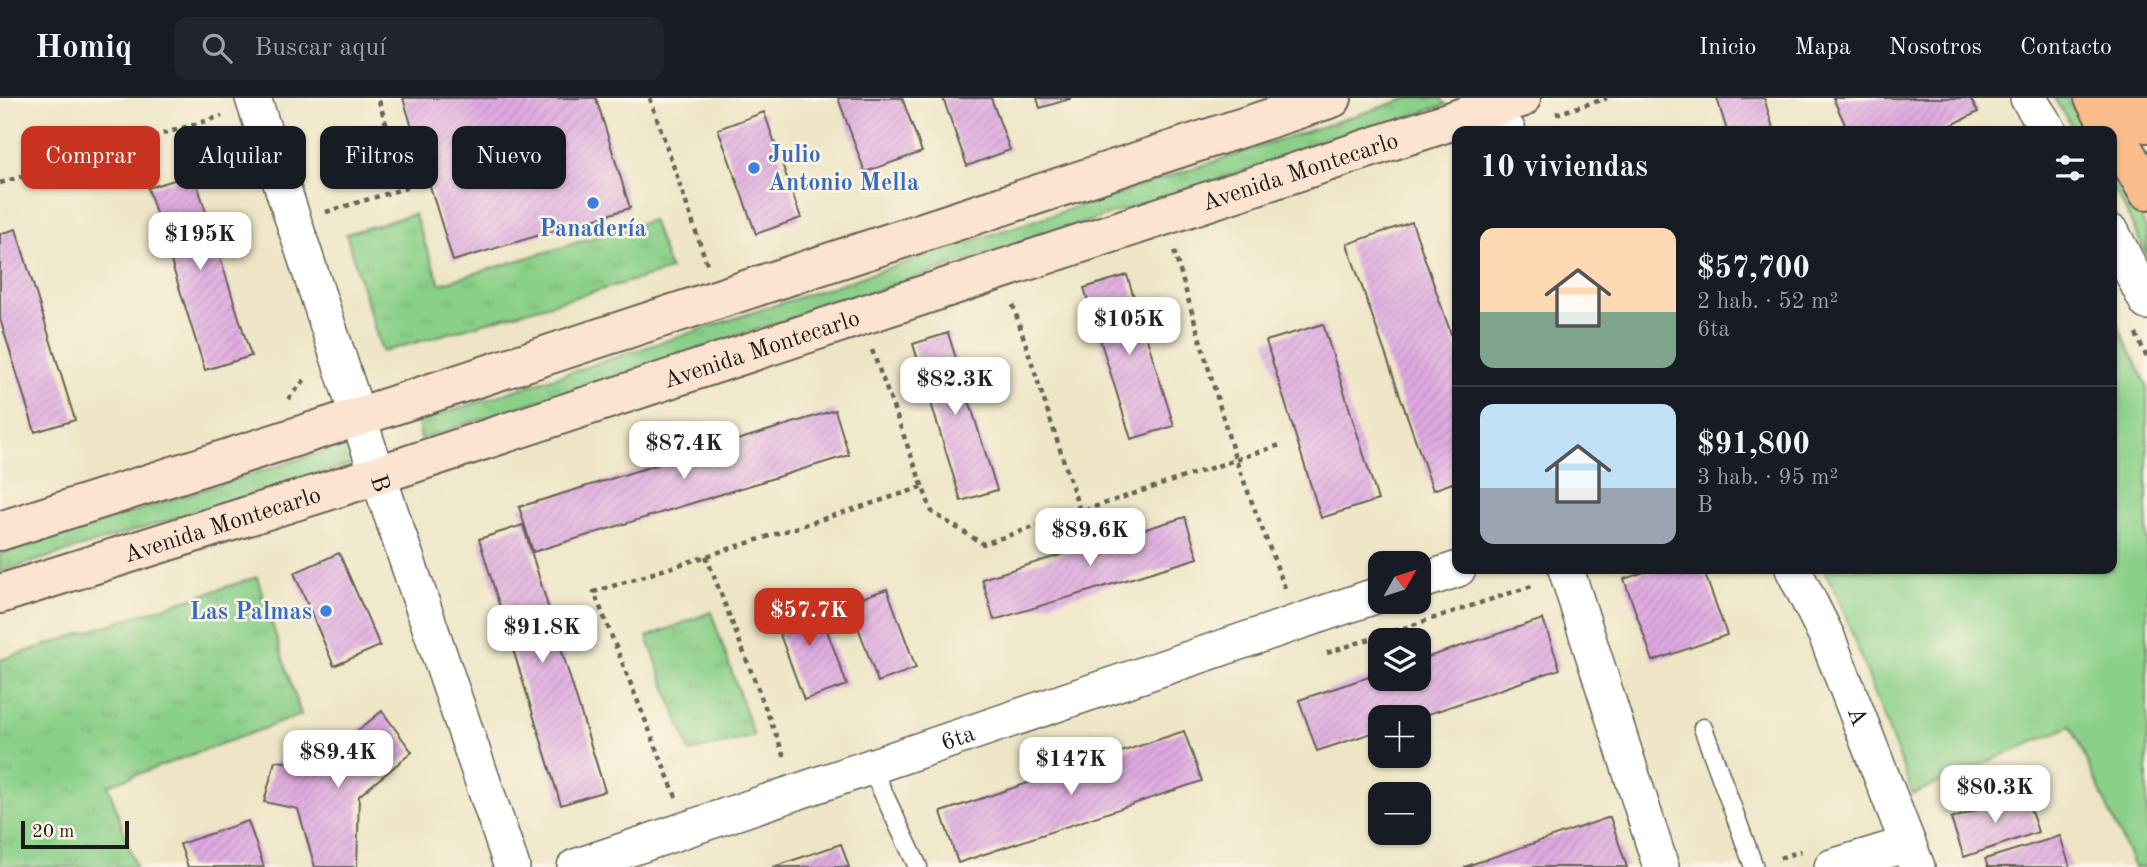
<!DOCTYPE html>
<html lang="es">
<head>
<meta charset="utf-8">
<style>
  body { margin:0; font-family:"Old Standard TT",serif; background:#20242c; color:#f1f3f6; height:100vh; display:flex; flex-direction:column; font-size:26px; white-space:nowrap }
  * { box-sizing:border-box; margin:0 }
  p { font-size:23px; color:#9ea1a6 }
  .icon { flex:none; width:38px; height:38px; fill:none; stroke:currentColor; stroke-width:2; stroke-linecap:round; stroke-linejoin:round }
  .map { position:relative; flex:1; overflow:hidden }
  .side { position:absolute; left:1452px; top:28px; width:665px; height:448px; display:flex; flex-direction:column; background:#171b24; border-radius:14px; box-shadow:0 2px 5px #0004 }
  .side>* { flex:none }
  .banner { position:absolute; left:21px; top:28px; width:665px; height:63px; display:flex; gap:14px }
  .needle { width:46px; rotate:51deg }
  .tools { position:absolute; left:1368px; top:453px; display:grid; gap:14px }
  .tools a { display:grid; place-items:center; width:63px; height:63px; border-radius:14px; background:#171b24; box-shadow:0 2px 5px #0004; font-size:35px }
  .scale { position:absolute; left:21px; bottom:18px; width:108px; box-sizing:border-box; padding-left:7px; border:4px solid #1c1c1c; border-top:0; font-size:19px; line-height:24px; white-space:nowrap; color:#1c1c1c; -webkit-text-stroke:5px #fcf5e5; paint-order:stroke }
  .price { position:absolute; translate:-50% -60px; padding:0 16px; border-radius:14px; background:#fff; color:#222; font-size:23px; line-height:46px; filter:drop-shadow(0 2px 4px #0008) }
  .price::after { content:''; position:absolute; left:50%; top:42px; width:21px; height:16px; margin-left:-10px; background:inherit; clip-path:polygon(0 0,100% 0,50% 100%) }
  .price.on { background:#c8321e; color:#fff }
  ul { padding:0; list-style:none }
  li { display:flex; align-items:center; gap:21px; height:175px; padding:0 28px }
  li+li { border-top:2px solid #363941 }
  li span { display:grid; place-items:center; flex:none; width:196px; height:140px; border-radius:14px; color:#555 }
  li>.icon { margin-inline-start:auto }
  span .icon { width:84px; height:84px; fill:#fffc; stroke-width:1 }
  li b { font-size:30px }
  h2 { display:flex; justify-content:space-between; align-items:center; height:84px; padding:0 28px; font-size:30px }
  .chip { padding:0 24px; border-radius:14px; background:#171b24; box-shadow:0 2px 5px #0004; font-size:24px; line-height:63px }
  .chip.on { background:#c8321e; color:#fff }
  header { display:flex; align-items:center; gap:42px; box-sizing:border-box; height:98px; padding:0 35px; background:#171b24; border-bottom:2px solid #363941 }
  header strong { font-size:33px }
  nav { display:flex; gap:38px; margin-inline-start:auto; font-size:24px }
  .search { width:490px; height:63px; background:#20242c; display:flex; align-items:center; gap:18px; box-sizing:border-box; padding:0 24px; border-radius:14px; color:#9ea1a6; font-size:26px }
  .map>svg:first-child { display:block }
  .grass { fill:url(#grass-tufts); stroke:#547652; stroke-width:2 }
  .pitch { fill:#8bd089; stroke:#547652; stroke-width:2 }
  .building { fill:url(#building-hatch) }
  .lines { fill:none; stroke-linecap:round; stroke-linejoin:round }
  .service-casing { stroke:#656257; stroke-width:21 }
  .minor-casing { stroke:#656257; stroke-width:38 }
  .secondary-casing { stroke:#656257; stroke-width:42 }
  .primary-casing { stroke:#656257; stroke-width:42 }
  .path { stroke:#656257; stroke-width:4.5; stroke-dasharray:5 5; stroke-linecap:butt }
  .service { stroke:#fff; stroke-width:18 }
  .minor { stroke:#fff; stroke-width:35 }
  .secondary { stroke:#fde4d0; stroke-width:38 }
  .primary { stroke:#f9bc8a; stroke-width:38 }
  .shop-dot { fill:#3f7fe0; stroke:#fcf5e5; stroke-width:2.5 }
  .labels { text-anchor:middle; stroke-width:5; stroke-linejoin:round; paint-order:stroke }
  .shop-label { font-size:24px; font-weight:bold; fill:#366cbe; stroke:#fcf5e5; text-anchor:start }
  .street-label { font-size:24px; fill:#1c1c1c; stroke:#fcf5e5 }
</style>
</head>
<body>
<header>
<strong>Homiq</strong>
<div class="search"><svg class="icon" aria-label="search" viewBox="0 0 24 24"><circle cx="10" cy="10" r="6"/><path d="M15 15l6 6"/></svg>Buscar aquí</div>
<nav><a>Inicio</a><a>Mapa</a><a>Nosotros</a><a>Contacto</a></nav>
</header>
<div class="map">
<svg width="2147" height="769" viewBox="0 0 2147 769">
  <defs>
    <pattern id="grass-tufts" width="24" height="20" patternUnits="userSpaceOnUse" patternTransform="scale(1.75)"><rect width="24" height="20" fill="#8bd089"/><path d="M3 7l-1-3M5 7V3M7 7l1-3M15 17l-1-3M17 17v-4M19 17l1-3" fill="none" stroke="#77b276"/></pattern>
    <pattern id="building-hatch" width="6" height="6" patternUnits="userSpaceOnUse" patternTransform="scale(1.75)"><rect width="6" height="6" fill="#dea8e0"/><path d="M-1 1l2-2M0 6l6-6M5 7l2-2" fill="none" stroke="#be90c0"/></pattern>
  </defs>
  <rect width="100%" height="100%" fill="#fcf5e5"/>
  <filter id="ink" filterUnits="userSpaceOnUse"><feTurbulence type="fractalNoise" baseFrequency=".0143" numOctaves="2"/><feDisplacementMap in="SourceGraphic" scale="14" xChannelSelector="R" yChannelSelector="G"/><feConvolveMatrix kernelMatrix="1 2 1 2 8 2 1 2 1" color-interpolation-filters="sRGB"/></filter>
  <filter id="wash" filterUnits="userSpaceOnUse"><feTurbulence type="fractalNoise" baseFrequency=".00686" numOctaves="4" result="noise"/><feDisplacementMap in="SourceGraphic" scale="28" xChannelSelector="R" yChannelSelector="G"/><feGaussianBlur stdDeviation="1.57" result="paint"/><feColorMatrix in="noise" values="0 0 0 0 0 0 0 0 0 0 0 0 0 0 0 0 0 1.4 0 .05"/><feComposite in="paint" operator="in"/></filter>
  <g filter="url(#wash)">
    <rect width="100%" height="100%" fill="#ede5c5"/>
    <!-- grass -->
    <path class="grass" d="M1409,0H1440L1446,7L421,341L418,324Z
      M2054,0H2067L2088,33H2075Z
      M2112,70L2131,99L2147,133V158L2121,103L2112,90Z
      M414,116L440,186L652,122L670,172L382,254L346,136Z
      M357,343L365,362L0,474V456Z
      M257,479L301,617L108,687L136,769H0V562Z
      M711,514L754,638L690,654L647,539Z"/>
    <!-- pitch -->
    <path class="pitch" d="M2112,216L2147,287V769H2134L2071,628L1913,696L1837,496L1823,471H2112Z"/>
    <g id="blocks">
      <!-- building -->
      <path class="building" d="M403,0H596L630,110L453,163Z
        M838,0H902L922,54L865,74Z
        M943,0H991L1010,52L967,68Z
        M1037,0H1070V1L1040,10Z
        M1717,0H1764L1774,33H1727Z
        M1833,0H1970L1978,14L1940,33H1848Z
        M764,14L801,120L756,136L718,31Z
        M194,76L251,258L205,272L148,90Z
        M1412,124L1458,256V383L1433,392L1347,146Z
        M16,131L75,322L35,334L0,221V136Z
        M1127,177L1174,328L1131,341L1084,190Z
        M1323,226L1378,402L1321,420L1266,243Z
        M948,235L997,392L961,403L913,246Z
        M835,312L849,357L533,454L519,409Z
        M1185,419L1198,460L994,522L982,481Z
        M523,427L605,693L561,707L479,441Z
        M339,455L380,548L334,568L294,475Z
        M1653,471H1703L1727,537L1653,563L1624,481Z
        M887,491L916,570L878,584L849,504Z
        M814,497L847,587L804,602L771,512Z
        M1543,521L1560,571L1417,620H1381V632L1317,653L1299,602L1381,575V581H1419V562Z
        M382,613L412,654L359,698L357,769H315L298,711L264,704L275,663L315,667Z
        M1184,633L1202,683L958,765L941,714Z
        M2025,695L2038,734L1964,759L1951,721Z
        M1610,719L1627,769H1464Z
        M248,723L264,769H188L180,746Z
        M2060,738L2070,769H1988L1985,761Z
        M841,746L849,769H773Z"/>
    </g>
  </g>
  <g filter="url(#ink)">
    <use href="#blocks" fill-opacity="0" stroke="#656257" stroke-width="2"/>
    <g class="lines">
      <defs>
        <path id="service" d="M1703,630L1754,769
          M870,667L918,769"/>
        <g id="minor">
          <path id="s1" d="M253,0L358,319L512,769"/>
          <path d="M1479,0L1508,33"/>
          <path d="M2028,0L2049,33"/>
          <path d="M2112,135L2147,204"/>
          <path d="M1566,471L1661,769"/>
          <path id="s2" d="M1793,471L1827,539L1917,769"/>
          <path d="M1419,484L1458,471"/>
          <path id="s3" d="M575,769L1381,496"/>
          <path d="M1832,769L1908,746"/>
        </g>
        <g id="secondary">
          <path d="M0,433L358,319L1332,0"/>
          <path id="s4" d="M0,496L378,377L1521,0"/>
        </g>
        <path id="primary" d="M2094,0L2147,92
          M2132,0L2147,25"/>
      </defs>
      <!-- service casing -->
      <use href="#service" class="service-casing"/>
      <!-- minor casing -->
      <use href="#minor" class="minor-casing"/>
      <!-- secondary casing -->
      <use href="#secondary" class="secondary-casing"/>
      <!-- primary casing -->
      <use href="#primary" class="primary-casing"/>
      <!-- path -->
      <path class="path" d="M650,0L707,166
        M1556,16L1607,0
        M0,85L222,18
        M326,114L406,90L378,0
        M1174,153L1235,360L1285,490
        M1013,207L1080,413
        M2136,236L2147,260
        M872,252L932,414L983,446L1283,346
        M288,301L307,279
        M706,458L785,660
        M1327,555L1535,487
        M676,699L594,494L923,389
        M1780,760L1801,753"/>
      <!-- service -->
      <use href="#service" class="service"/>
      <!-- minor -->
      <use href="#minor" class="minor"/>
      <!-- secondary -->
      <use href="#secondary" class="secondary"/>
      <!-- primary -->
      <use href="#primary" class="primary"/>
    </g>
  </g>
  <!-- markers -->
  <g class="shop-dot">
    <circle cx="754" cy="70" r="7"/>
    <circle cx="593" cy="105" r="7"/>
    <circle cx="326" cy="513" r="7"/>
  </g>
  <g class="labels">
    <!-- shop labels -->
    <g class="shop-label">
      <text x="768" y="64">Julio<tspan x="768" dy="28">Antonio Mella</tspan></text>
      <text x="593" y="138" text-anchor="middle">Panadería</text>
      <text x="312" y="521" text-anchor="end">Las Palmas</text>
    </g>
    <!-- street labels -->
    <g class="street-label">
      <text dy="8" stroke="none"><textPath href="#s4" startOffset="1367">Avenida Montecarlo</textPath></text>
      <text dy="8" stroke="none"><textPath href="#s4" startOffset="800">Avenida Montecarlo</textPath></text>
      <text dy="8" stroke="none"><textPath href="#s1" startOffset="406">B</textPath></text>
      <text dy="8" stroke="none"><textPath href="#s4" startOffset="233">Avenida Montecarlo</textPath></text>
      <text dy="8" stroke="none"><textPath href="#s2" startOffset="161">A</textPath></text>
      <text dy="8" stroke="none"><textPath href="#s3" startOffset="404">6ta</textPath></text>
    </g>
  </g>
</svg>
<div class="tools">
<a><svg class="needle" viewBox="-14 -14 28 28"><path d="M0-13l5 13h-10z" fill="#e53935"/><path d="M0 13l5-13h-10z" fill="#9ea1a6"/></svg></a>
<a><svg class="icon" aria-label="layers" viewBox="0 0 24 24"><path d="M12 4l9 5-9 5-9-5zM3 14l9 5 9-5"/></svg></a>
<a>+</a>
<a>−</a>
</div>
<div class="scale">20 m</div>
<b class="price" style="left:200px;top:174px">$195K</b>
<b class="price" style="left:1129px;top:259px">$105K</b>
<b class="price" style="left:955px;top:319px">$82.3K</b>
<b class="price" style="left:684px;top:383px">$87.4K</b>
<b class="price" style="left:1090px;top:470px">$89.6K</b>
<b class="price on" style="left:809px;top:550px">$57.7K</b>
<b class="price" style="left:542px;top:567px">$91.8K</b>
<b class="price" style="left:338px;top:692px">$89.4K</b>
<b class="price" style="left:1071px;top:699px">$147K</b>
<b class="price" style="left:1995px;top:727px">$80.3K</b>
<div class="banner">
<a class="chip on">Comprar</a>
<a class="chip">Alquilar</a>
<a class="chip">Filtros</a>
<a class="chip">Nuevo</a>
</div>
<section class="side">
<h2>10 viviendas<svg class="icon" aria-label="filters" viewBox="0 0 24 24"><path d="M4 7h16M4 17h16"/><circle cx="9" cy="7" r="2"/><circle cx="15" cy="17" r="2"/></svg></h2>
<ul>
<li><span style="background:linear-gradient(#ffd9b3 60%,#7fa58c 0)"><svg class="icon" aria-label="home" viewBox="0 0 24 24"><path d="M3 11l9-7 9 7M6 9v11h12V9"/></svg></span><div><b>$57,700</b><p>2 hab. · 52 m²</p><p>6ta</p></div></li>
<li><span style="background:linear-gradient(#bfe0f5 60%,#9aa5b1 0)"><svg class="icon" aria-label="home" viewBox="0 0 24 24"><path d="M3 11l9-7 9 7M6 9v11h12V9"/></svg></span><div><b>$91,800</b><p>3 hab. · 95 m²</p><p>B</p></div></li>
</ul>
</section>
</div>
</body>
</html>
